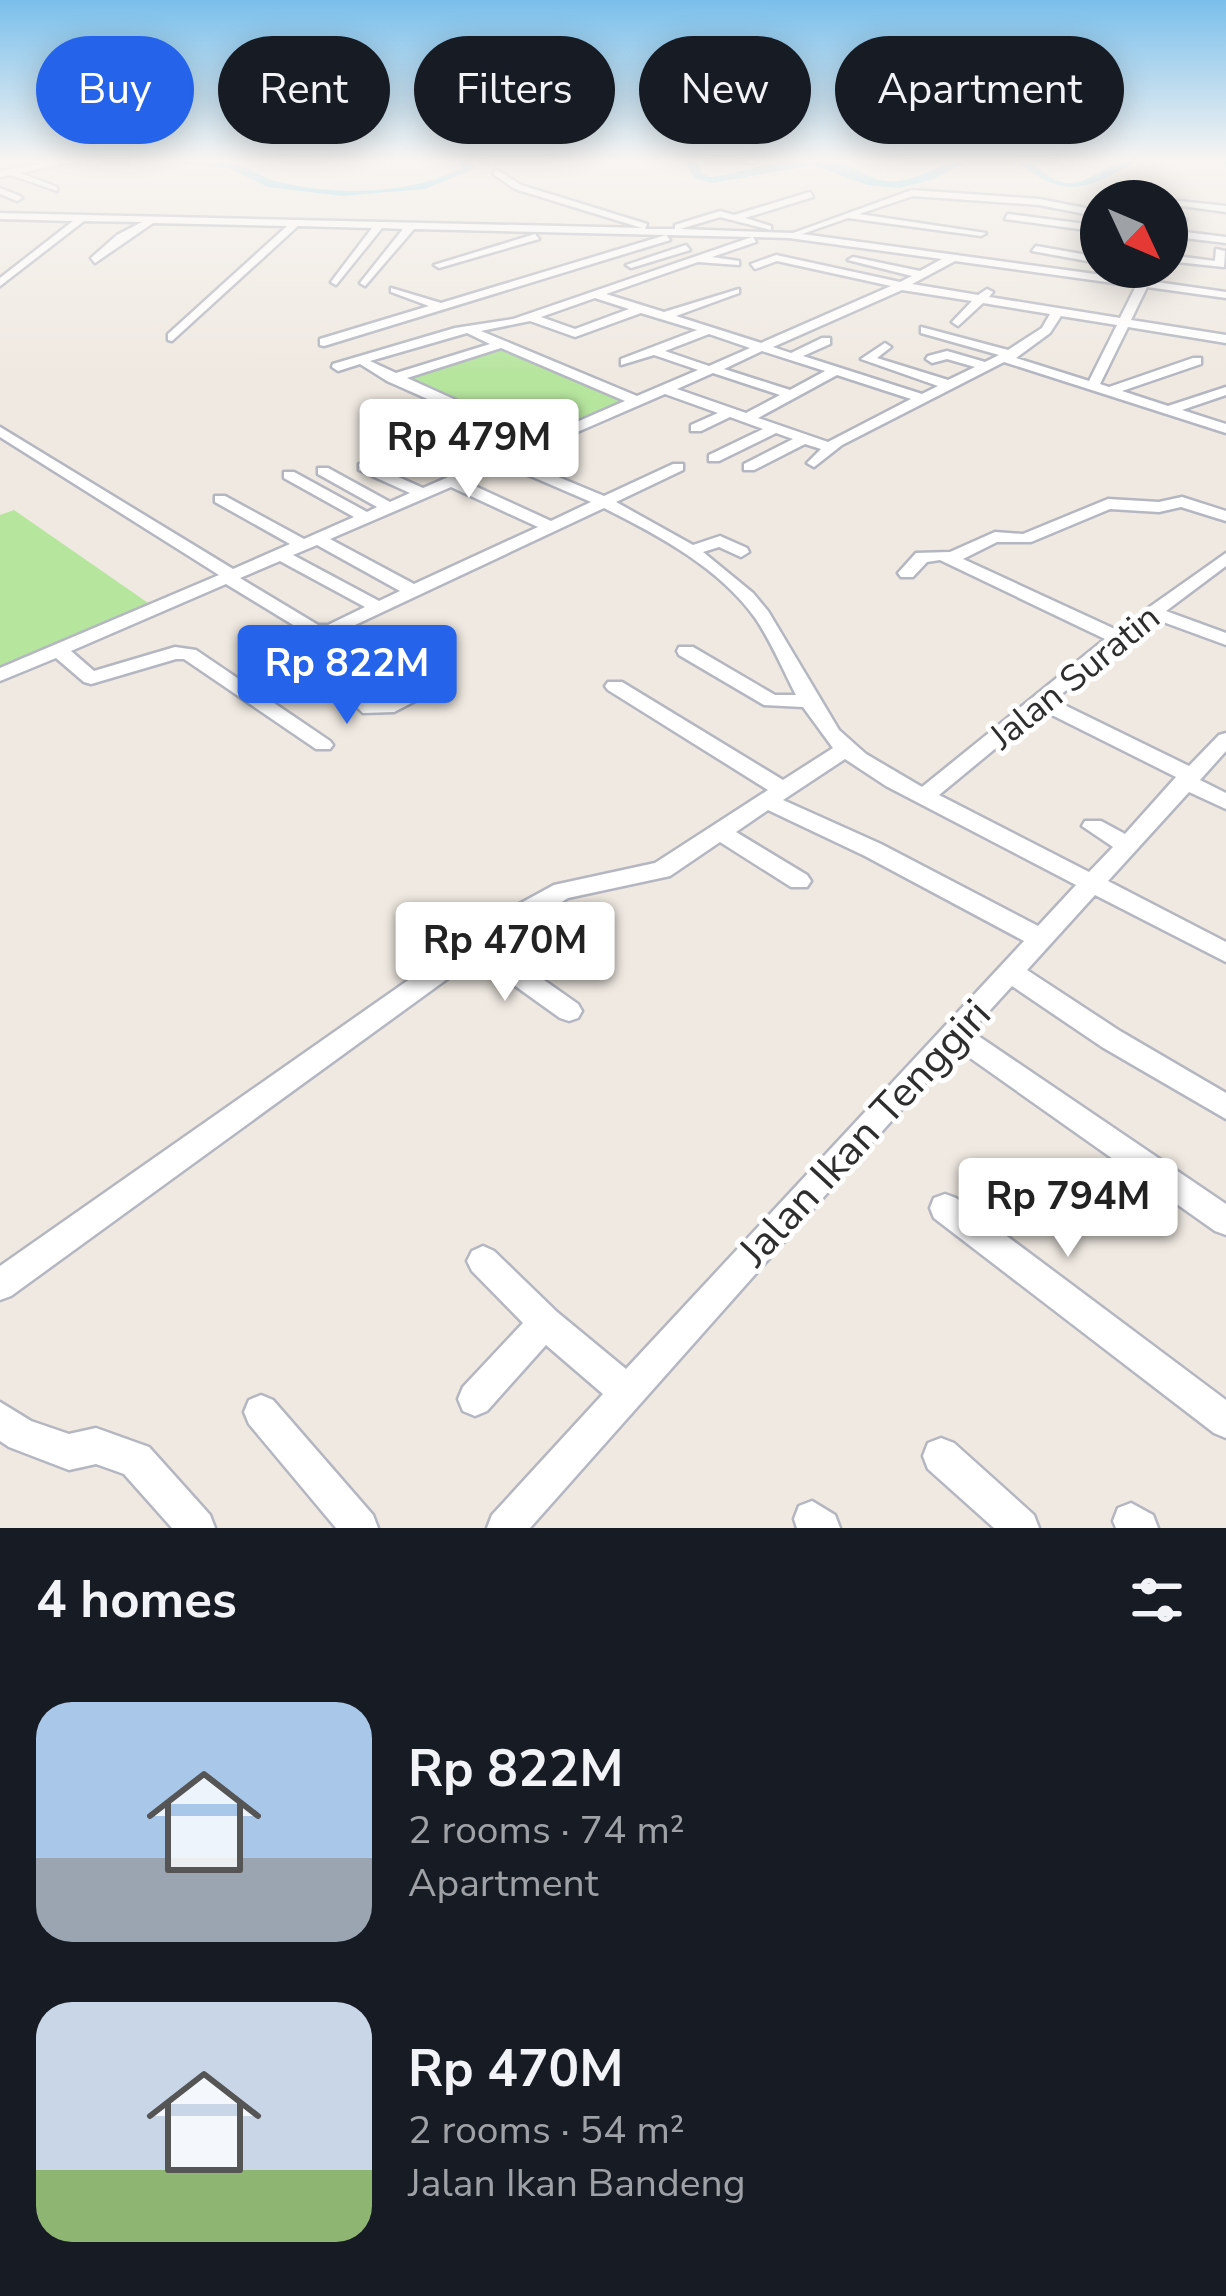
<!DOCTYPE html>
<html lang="en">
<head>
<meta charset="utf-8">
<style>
  body { margin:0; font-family:"Nunito Sans",sans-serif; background:#20242c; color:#f1f3f6; height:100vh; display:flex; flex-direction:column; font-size:45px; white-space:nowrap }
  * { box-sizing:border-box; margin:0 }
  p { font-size:39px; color:#9ea1a6 }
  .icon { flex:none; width:66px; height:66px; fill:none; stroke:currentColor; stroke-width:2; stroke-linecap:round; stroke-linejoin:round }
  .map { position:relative; height:1528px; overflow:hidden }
  .side { display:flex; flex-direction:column; background:#171b24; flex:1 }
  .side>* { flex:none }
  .banner { position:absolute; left:36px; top:36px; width:1155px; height:108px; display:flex; gap:24px }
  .needle { width:78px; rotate:134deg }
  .fabs { position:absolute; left:1080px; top:180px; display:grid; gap:24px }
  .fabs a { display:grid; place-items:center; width:108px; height:108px; border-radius:50%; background:#171b24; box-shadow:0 6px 30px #0003; font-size:60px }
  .price { position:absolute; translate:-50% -102px; padding:0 27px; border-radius:12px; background:#fff; color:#222; font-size:39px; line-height:78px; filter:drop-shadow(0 3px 6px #0008) }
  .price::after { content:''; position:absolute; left:50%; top:72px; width:36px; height:27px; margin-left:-18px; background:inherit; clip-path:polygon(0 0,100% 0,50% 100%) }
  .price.active { background:#2563eb; color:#fff }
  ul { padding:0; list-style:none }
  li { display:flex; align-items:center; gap:36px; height:300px; padding:0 36px }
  li span { display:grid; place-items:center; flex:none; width:336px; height:240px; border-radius:36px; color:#555 }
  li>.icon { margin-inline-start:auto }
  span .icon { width:144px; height:144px; fill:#fffc; stroke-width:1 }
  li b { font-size:51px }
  h2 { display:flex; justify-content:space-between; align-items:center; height:144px; padding:0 36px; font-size:51px }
  .tag { padding:0 42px; border-radius:54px; background:#171b24; box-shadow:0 6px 30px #0003; font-size:42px; line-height:108px }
  .tag.active { background:#2563eb; color:#fff }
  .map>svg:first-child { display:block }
  .green { fill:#b6e59e }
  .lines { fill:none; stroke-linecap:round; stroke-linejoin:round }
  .river { fill:#75cff0; fill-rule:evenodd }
  .minor-casing { stroke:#b4b7c1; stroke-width:5 }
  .minor { fill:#fff; fill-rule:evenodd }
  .labels { text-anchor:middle; stroke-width:10; stroke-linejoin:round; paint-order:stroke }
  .street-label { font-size:36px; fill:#2e2e2e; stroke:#fff }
  .near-street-label { font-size:42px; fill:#2e2e2e; stroke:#fff }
</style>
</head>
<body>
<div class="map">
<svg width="1226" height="1528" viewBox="0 0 1226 1528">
  <rect width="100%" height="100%" fill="#efe9e1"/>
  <!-- green -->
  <path class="green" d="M492,346L631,401L537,439L400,378Z
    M14,510L151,605L0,670V515Z"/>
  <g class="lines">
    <!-- river -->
    <path class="river" d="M143,160C170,160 200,157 227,162C247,165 261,178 278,182C335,196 410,195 462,168L458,160H469L474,169L425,189L342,196L268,187L228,168Z
      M685,160H696L702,174L712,177C750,171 786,156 826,160C852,163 870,184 898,181C924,178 945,160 971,160L931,180L899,188L867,185L813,165L712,183L694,178Z
      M1017,160C1038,160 1049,185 1071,183C1094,181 1112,160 1137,160C1089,190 1062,201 1017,160Z
      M1214,160H1226V165L1215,162Z"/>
    <defs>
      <path id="minor" d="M59,160H79L20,173L57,187V191L11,175L0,177V171Z
        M727,160H758L754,163Z
        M496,169L521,185L647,224L645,229H675V225L720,211L734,215L810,192L813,197L745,218L771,226V230L720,217L680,229L793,233L912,190L1039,199L1101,211V217L1039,205L913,196L859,214L986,233L981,236L848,218L802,234L1139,280L1146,267H1156L1149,281L1226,292V298L1147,287L1131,320L1226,335V343L1128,327L1100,384L1109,387L1193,358H1201V364L1122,391L1168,406L1226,387V395L1182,410L1226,424V433L1004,362L842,445L814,467L807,463L821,449L805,444L754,470H744V464L793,439L776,433L719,461H709V455L763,429L730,417L701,431H691V425L718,413L665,394L515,459L604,496L673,464H683V470L616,502L693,545L720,536L747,548L749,552L741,557L719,547L703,552L753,593L768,611L839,730L866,754L922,787L1105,639L940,560L927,562L913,577H901L898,573L916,553L950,552L995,532L1023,534L1108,499L1159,502L1182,497L1226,511V521L1181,507L1159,512L1110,509L1031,542H997L963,559L1117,630L1226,553V566L1166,611L1226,633V645L1155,619L1054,700L1189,766L1219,735L1226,733V751L1200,780L1226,793V809L1189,792L1108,881L1226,942V962L1095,895L1027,970L1120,1031L1226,1093V1119L1102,1047L1012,986L971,1031L1226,1204V1235L1215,1231L956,1048L530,1528H487L492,1515L603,1394L546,1345L487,1411L475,1416L463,1411L458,1399L463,1387L523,1323L472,1271L467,1261L472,1251L483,1246L494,1251L557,1312L626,1369L1024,941L865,856L768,810L736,832L807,875L811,881L807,887H791L720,842L670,876L568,898L494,945L578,1004L582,1011L578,1018L569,1021L560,1018L476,958L11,1296L0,1300V1266L510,909L554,885L655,863L768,790L608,690L605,686L608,682H622L783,780L833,748L803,707L764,705L679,655L677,651L679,647H693L775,695H796C783,670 772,643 756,619C720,568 658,535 604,508L340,632L347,677L375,703L383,702L431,680L438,678L448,684L394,712L363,713L328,679L323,635L308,634L226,584L71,651L94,671L175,647L196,650L330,741L333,745L330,749H316L184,659H176L91,684L84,682L56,658L0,681V668L219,575L0,437V427L233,569L290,544L215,502V496H225L304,539L354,517L284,478V472H294L367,512L377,507L318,474V468H328L390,502L410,493L359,470V464H369L423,488L462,471L415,449V443H425L474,466L490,459L425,432V426H435L502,454L527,443L387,381L360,364L338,371L332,367L333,364L455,328L513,319L752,237L666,235L670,240L324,346L320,345V339L429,306L391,292V288L441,303L666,235L414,229L365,286L360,283L403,229L382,228L336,285L331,282L372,228L298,226L172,341L168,340V334L287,226L153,223L95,263L91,258L117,235L142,222L84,221L0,286V278L73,221L0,219V213L642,228L515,189L493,174ZM753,237L789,238L942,259L920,271L853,257L848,260L912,276L900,282L776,255L751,264L755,269L777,261L891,286L761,343L676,316L739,293V289L664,312L606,294L698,262L739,265V261L712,257L756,242ZM955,261L1136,286L1120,318L989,297L993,292L987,289L978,295L912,284ZM902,290L972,301L952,322L958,326L983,303L1050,314L1042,328L1008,350L921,327V333L999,355L985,362L947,351L928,356L926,359L932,363L947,359L975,367L948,380L877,358L891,347L885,343L861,359L938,386L922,394L803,356L830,344V338H822L791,353L773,347ZM595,298L629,309L575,329L541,317ZM641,313L697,330L621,359V365L654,355L698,370L637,396L481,331L530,321L575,337ZM1061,316L1117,325L1089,381L1016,358L1050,333ZM467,333L490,344L396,373L370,361ZM709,334L750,348L709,366L665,351ZM501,348L625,401L540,438L407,378ZM762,351L825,371L790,390L724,369ZM713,373L780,395L746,413L677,389ZM837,375L911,399L828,442L758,418ZM503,464L591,502L551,521L464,481ZM451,487L538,527L414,584L330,539ZM317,545L400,591L379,601L293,555ZM280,561L365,607L328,625H318L240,578ZM1042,710L1176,777L1125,834L1101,821H1085L1082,826L1113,847L1089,872L939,795ZM845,759L886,786L1076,885L1038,926L881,844L783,800Z
        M0,188L20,196L22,198L17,201L0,194Z
        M1112,194L1226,206V212L1167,204V201L1099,200Z
        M1008,214L1101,226V232L1005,219Z
        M1176,216L1184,218L1186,220L1173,221Z
        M1168,230L1226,237V243L1168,236Z
        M535,234L539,239L439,268L434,265Z
        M686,245L690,250L631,268L626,265Z
        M1036,246L1093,256L1098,259L1093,262L1032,251Z
        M1216,249L1225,251L1224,267L1167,261V255L1215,261Z
        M945,1194L956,1198L1226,1400V1438L1214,1433L934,1218L930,1208L934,1198Z
        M261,1395L273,1400L373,1515L378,1528H336L249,1424L244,1412L249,1400Z
        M0,1402L31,1421L69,1434L96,1428L149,1447L210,1515L215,1528H172L124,1474L96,1464L69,1470L9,1447L0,1441Z
        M941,1438L954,1443L1034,1515L1039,1528H994L928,1469L923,1456L928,1443Z
        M812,1501L835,1515L840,1528H797L794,1519L799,1506Z
        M1131,1503L1153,1515L1158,1528H1116L1113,1521L1118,1508Z"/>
    </defs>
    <!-- minor casing -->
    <use href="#minor" class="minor-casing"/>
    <!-- minor -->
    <use href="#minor" class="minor"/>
  </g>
  <!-- sky -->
  <linearGradient id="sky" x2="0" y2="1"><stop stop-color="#7abfeb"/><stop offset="0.43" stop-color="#f8f5f2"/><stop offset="1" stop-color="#f8f5f2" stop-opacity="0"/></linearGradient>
  <rect width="1226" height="374" fill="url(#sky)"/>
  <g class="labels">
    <!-- street labels -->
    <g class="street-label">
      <text transform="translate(1074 676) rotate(-39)" y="13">Jalan Suratin</text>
    </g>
    <!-- near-street labels -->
    <g class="near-street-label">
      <text transform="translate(864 1132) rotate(-47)" y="15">Jalan Ikan Tenggiri</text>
    </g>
  </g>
</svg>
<div class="fabs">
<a><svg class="needle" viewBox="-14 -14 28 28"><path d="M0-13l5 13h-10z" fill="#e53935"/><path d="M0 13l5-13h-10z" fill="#9ea1a6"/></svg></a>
</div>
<b class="price" style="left:469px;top:501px">Rp 479M</b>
<b class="price active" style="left:347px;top:727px">Rp 822M</b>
<b class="price" style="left:505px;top:1004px">Rp 470M</b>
<b class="price" style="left:1068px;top:1260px">Rp 794M</b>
<div class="banner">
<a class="tag active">Buy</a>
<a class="tag">Rent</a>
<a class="tag">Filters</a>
<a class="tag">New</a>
<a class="tag">Apartment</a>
</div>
</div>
<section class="side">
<h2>4 homes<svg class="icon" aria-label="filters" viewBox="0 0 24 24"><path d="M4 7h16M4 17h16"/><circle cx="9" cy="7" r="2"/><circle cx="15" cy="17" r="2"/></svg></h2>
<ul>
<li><span style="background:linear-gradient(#a9c7e8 65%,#9aa5b1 0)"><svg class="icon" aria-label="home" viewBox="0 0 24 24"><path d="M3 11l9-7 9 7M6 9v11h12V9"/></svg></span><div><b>Rp 822M</b><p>2 rooms · 74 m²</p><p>Apartment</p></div></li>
<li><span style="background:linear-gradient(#c9d6e8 70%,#8fb573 0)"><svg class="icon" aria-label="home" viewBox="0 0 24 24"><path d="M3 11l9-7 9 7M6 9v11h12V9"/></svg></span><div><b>Rp 470M</b><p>2 rooms · 54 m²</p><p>Jalan Ikan Bandeng</p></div></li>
</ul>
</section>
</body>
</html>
